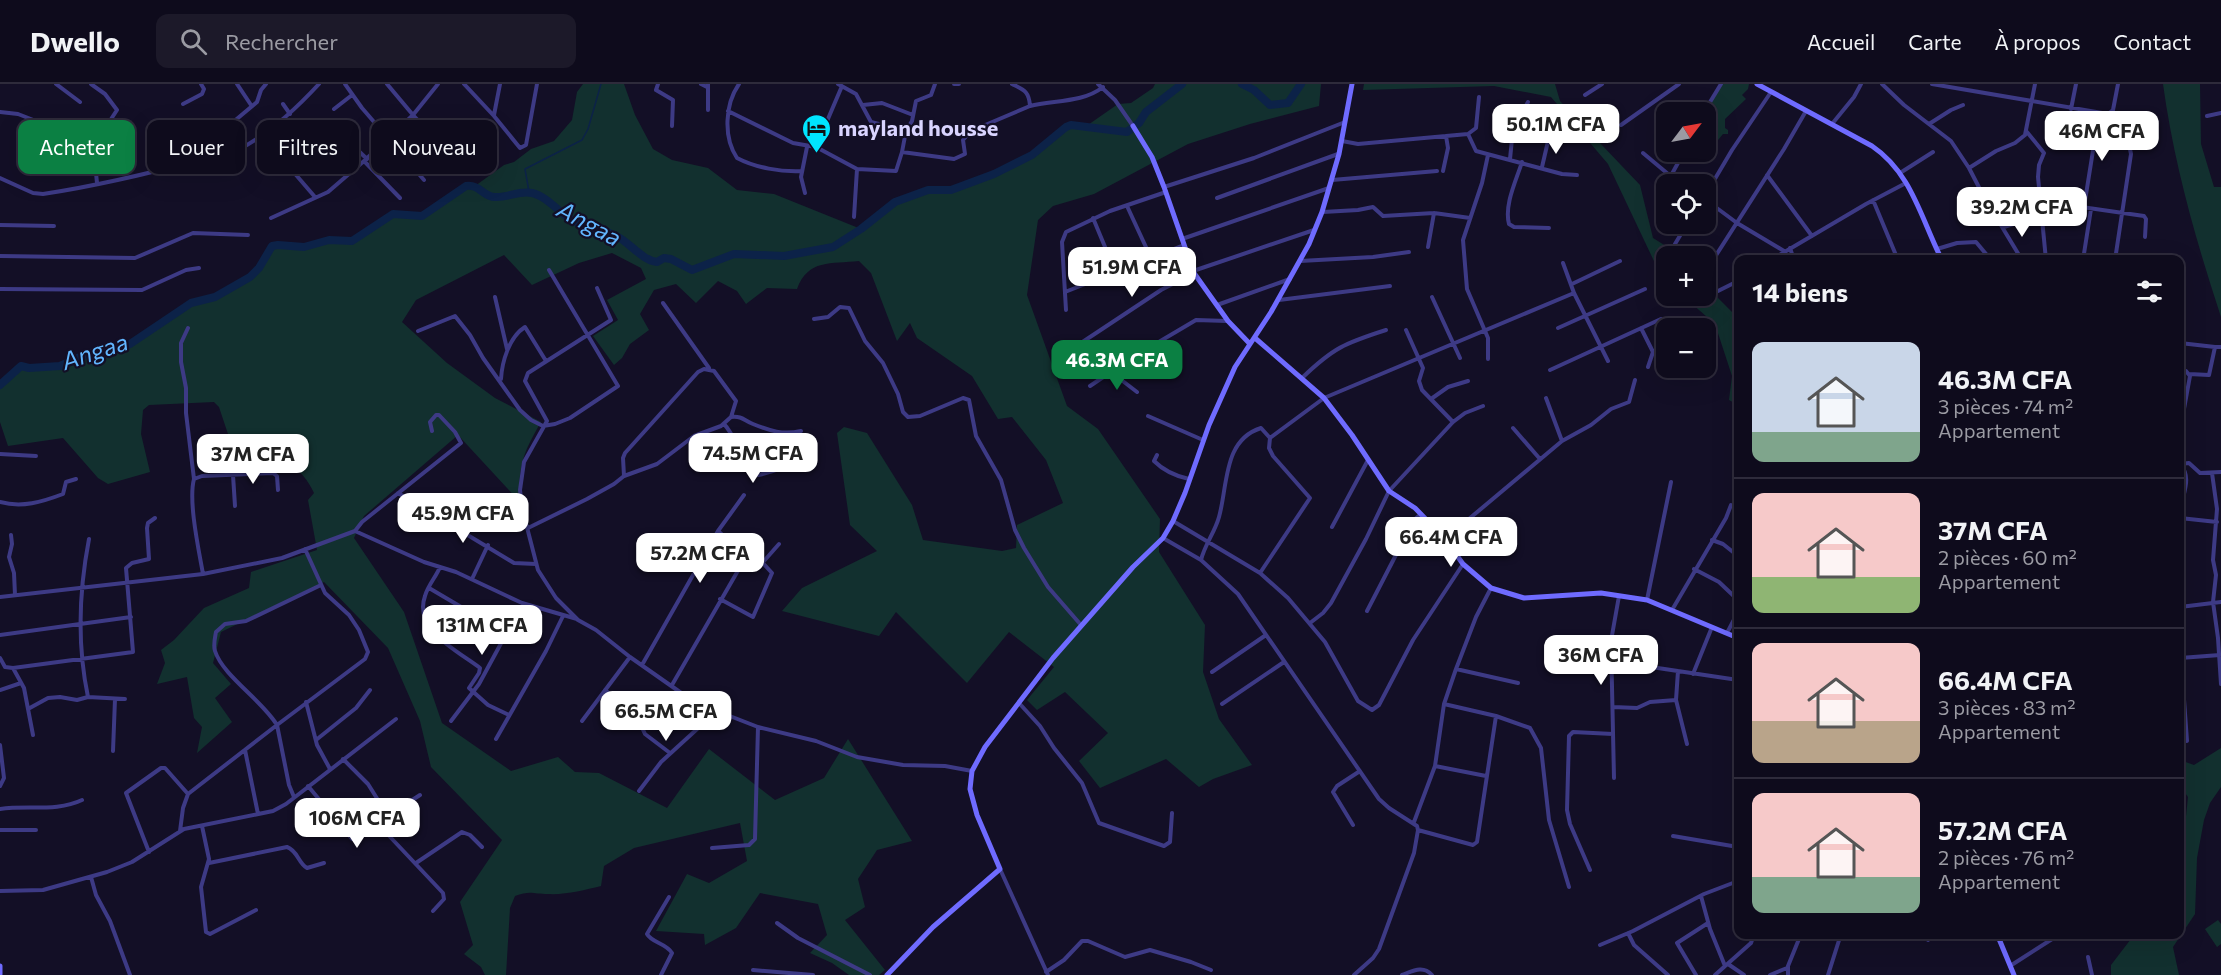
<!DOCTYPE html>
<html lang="fr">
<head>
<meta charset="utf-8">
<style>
  body { margin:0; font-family:Commissioner,sans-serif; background:#1c1929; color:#f1f3f6; height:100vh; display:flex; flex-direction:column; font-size:22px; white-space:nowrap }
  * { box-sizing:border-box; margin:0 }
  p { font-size:20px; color:#9b9ba3 }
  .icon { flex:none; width:33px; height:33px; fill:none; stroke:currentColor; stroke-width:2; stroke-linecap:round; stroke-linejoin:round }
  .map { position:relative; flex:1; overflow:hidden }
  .side { position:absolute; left:1734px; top:171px; width:450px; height:684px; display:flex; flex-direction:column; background:#0e0b1c; border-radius:12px; box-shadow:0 6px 24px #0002,0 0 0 2px #2e2b3b }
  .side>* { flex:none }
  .banner { position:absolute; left:18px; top:36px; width:570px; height:54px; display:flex; gap:12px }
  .needle { width:39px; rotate:58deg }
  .tools { position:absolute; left:1656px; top:18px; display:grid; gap:12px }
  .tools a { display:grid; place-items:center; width:60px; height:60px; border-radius:12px; background:#0e0b1c; box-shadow:0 6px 24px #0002,0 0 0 2px #2e2b3b; font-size:30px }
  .price { position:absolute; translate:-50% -51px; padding:0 14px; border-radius:12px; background:#fff; color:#222; font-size:20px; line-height:39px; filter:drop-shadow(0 2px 3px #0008) }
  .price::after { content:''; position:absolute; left:50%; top:36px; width:18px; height:14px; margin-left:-9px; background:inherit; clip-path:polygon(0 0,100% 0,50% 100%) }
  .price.on { background:#0b8043; color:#fff }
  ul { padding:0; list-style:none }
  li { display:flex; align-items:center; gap:18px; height:150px; padding:0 18px }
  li+li { border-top:2px solid #2e2b3b }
  li span { display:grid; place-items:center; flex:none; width:168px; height:120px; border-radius:12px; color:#555 }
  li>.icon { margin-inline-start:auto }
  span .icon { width:72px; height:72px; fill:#fffc; stroke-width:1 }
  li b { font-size:26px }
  h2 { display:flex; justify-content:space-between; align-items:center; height:72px; padding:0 18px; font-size:26px }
  .pill { padding:0 21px; border-radius:12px; background:#0e0b1c; box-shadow:0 6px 24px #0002,0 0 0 2px #2e2b3b; font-size:21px; line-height:54px }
  .pill.on { background:#0b8043; color:#fff }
  header { display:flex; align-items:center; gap:36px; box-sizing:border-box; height:84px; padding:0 30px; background:#0e0b1c; border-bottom:2px solid #2e2b3b }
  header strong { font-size:28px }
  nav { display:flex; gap:33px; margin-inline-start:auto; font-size:21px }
  .search { width:420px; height:54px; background:#1c1929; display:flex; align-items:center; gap:15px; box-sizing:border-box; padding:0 21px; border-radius:12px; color:#9b9ba3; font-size:22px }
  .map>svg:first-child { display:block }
  .green { fill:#12302f }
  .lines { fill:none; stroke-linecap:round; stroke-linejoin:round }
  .stream { stroke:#0c2248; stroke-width:1.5 }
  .river { stroke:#0c2248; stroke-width:8 }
  .street { stroke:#3d3a85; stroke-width:4 }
  .secondary { stroke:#6f6bff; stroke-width:5 }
  .labels { text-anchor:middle; stroke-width:4.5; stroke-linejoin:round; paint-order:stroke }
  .poi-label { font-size:22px; font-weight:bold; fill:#d9d4ff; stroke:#130f26; text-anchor:start }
  .water-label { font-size:24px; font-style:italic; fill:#62b6ff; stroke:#130f26 }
</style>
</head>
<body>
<header>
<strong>Dwello</strong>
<div class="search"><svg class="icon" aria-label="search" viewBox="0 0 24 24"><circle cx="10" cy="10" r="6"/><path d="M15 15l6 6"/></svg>Rechercher</div>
<nav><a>Accueil</a><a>Carte</a><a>À propos</a><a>Contact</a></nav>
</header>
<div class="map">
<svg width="2221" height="891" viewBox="0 0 2221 891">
  <rect width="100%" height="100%" fill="#130f26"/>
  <!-- green -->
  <path class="green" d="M583,0H624L635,31L653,65L672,76L708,84L737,106L774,110L861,145L895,118L928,106H951L994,90L1032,71L1066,43H1085L1118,20L1131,19L1153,4L1155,0H1321L1319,22L1250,40L1188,60L1094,110L1053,122L1038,136L1027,211L1067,322L1098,345L1160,435L1159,468L1205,541L1203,588L1219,635L1252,681L1213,695L1199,703L1166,675L1100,704L1079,677L1108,649L1065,608L1037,626L1027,616L1054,583L1009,548L967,599L896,528L879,552L782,527L802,504L877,467L850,441L837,349L844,343L867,349L912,421L923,456L1002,467L1016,464L1017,441L1063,419L1046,376L1012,333L998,335L972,292L917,254L910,239L897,257L871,189L859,177C831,180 808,175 797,205L767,204L746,220L737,207L718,197L696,219L676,200L654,206L640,230L649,246L630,260L622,274L614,281L593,252L618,236L607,216L646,195L641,184L612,169L579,179L532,201L504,171L416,216L402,238L447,279L495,314L541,338C523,369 519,380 519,417L458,351L364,432L354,454L404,528L442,639L511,687L558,673L575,688L599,689L667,724L709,665L775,716L824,694L848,655L912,757L877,766L858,795L865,823L845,836L885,886L879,891H849L832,879L810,869L827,851L818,820L760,809L736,844L705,861L704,850L656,847L687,790L709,799L747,777L740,739L634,764L604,782L601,802C584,806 566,811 548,810C534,810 530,806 515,812L510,824L506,891H485L481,883L464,870L473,861L460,818L502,756L431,683L420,637L388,564L324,498L221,548L213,579L231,600L215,614L232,638L197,669L202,643L194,634L187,593L157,600L165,579L161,566L174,556L204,524L249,504L251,488L317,466L308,416L314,409C299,375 264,364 230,356L219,323L214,318L149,321L143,326L141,350L150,388L108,400L98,394L63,354L8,362L0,338V301L21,282L29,284L60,282L89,269L110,267L130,260L191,219L215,213L250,193L259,184L272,162L278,161L304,162L329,156L352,157L393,130L422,132L466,102H475L504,81L514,78L531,65L554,57L572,36L577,8Z
    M1364,0H1555L1560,17L1640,101L1653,154L1682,172H1666V198L1662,194L1608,80L1551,13L1494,2L1363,6Z
    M1722,0H1749L1748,5L1742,11L1746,15L1725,35V44L1728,46V50H1723L1718,56L1713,55L1706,47V28Z
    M2163,0H2200L2201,60L2214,103H2221V233C2196,157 2174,80 2163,0Z
    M1706,193L1715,211L1738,234V321L1729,316L1732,292L1715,240L1683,212H1706Z
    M2221,664V703L2210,719L2204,736L2197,774L2195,830L2173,863L2179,891H2111V881L2134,851L2180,850V790L2188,713L2180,702V676L2194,681Z
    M2218,836L2221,840V860L2217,863L2205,845Z"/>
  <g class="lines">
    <!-- stream -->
    <path class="stream" d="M529,108L525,85L582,56L588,45L601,0"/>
    <!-- river -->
    <path class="river" d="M1242,0L1254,6L1270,21L1288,19L1301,0
      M0,301L21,282L29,284L60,282L89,269L110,267L130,260L191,219L215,213L250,193L259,184L272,162L278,161L304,163L329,156L352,157L393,130L422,132L466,102C480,100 483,113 495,113C508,114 519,106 532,109C546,112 558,127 570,135C585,144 603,144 618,153C631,160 642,176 657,178L664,174L671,175L692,186L734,170L784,172L833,163L861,145L895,118L928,106H951L994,90L1032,71L1066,43L1071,41L1127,48L1139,39L1146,28L1182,0"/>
    <!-- street -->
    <path class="street" d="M56,0L80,18
      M91,0L105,10L117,26L100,52
      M237,0L251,21
      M345,0L362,24L424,96
      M387,0L413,31L458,79
      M464,0L494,32L520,64L526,61L537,0
      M658,0L656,6L673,16L672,42
      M701,0L707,3
      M708,0V26
      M739,0C725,20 723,53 737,74C756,84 781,88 802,87
      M838,0L856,10L871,38L906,47L902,68L954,75L965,70L963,56L971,47L1030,22C1029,7 1024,6 1012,0
      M954,0H959
      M1098,0L1115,16L1133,42
      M1882,0L1904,21L1951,57L1969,84L1984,113L2022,176
      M1932,0L2108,30L2113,26L2118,0
      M1585,11L1602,0
      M183,20L202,10L204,5L201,0
      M283,20L290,30
      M863,21L882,19L913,31
      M1030,22C1053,16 1083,19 1103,3
      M334,25L352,11
      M2071,25L2076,0
      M728,27L793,59L816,63L857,85L896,87L902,68
      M0,28L18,30L59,46
      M1704,28L1721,0
      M494,31L500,0
      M2207,32L2221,29
      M1832,40L1854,13L1861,0
      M1929,40L1951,26L1963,21
      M1621,41L1679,0
      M906,47L912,37L916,17L931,11L935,0
      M2096,47L2125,52L2128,56L2131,70L2115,176
      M2027,48L2044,69L2039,81L2038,93L2046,176
      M341,50L367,75
      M1468,50L1476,67L1562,90L1577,91
      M1342,57L1358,60L1468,50L1476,44L1479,13
      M816,63L842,2
      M240,65L232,39L257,18L261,6L266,0
      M1643,69L1680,100
      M278,70L315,113
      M1488,71L1482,99L1463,156L1467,205L1488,254V275
      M1510,75L1513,45L1528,18
      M364,77L400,114
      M1522,78C1516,97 1504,121 1509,140L1514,143L1549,144
      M1542,83L1549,53
      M1969,84L1996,67L2015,59L2025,51L2035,0
      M1443,87L1448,64L1446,52
      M96,89L97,99
      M1900,89L1933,68
      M1767,91L1812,152
      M0,94L33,109L43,110C96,102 151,89 203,75C215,72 227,72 238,66C269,50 296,25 319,0
      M1332,96L1437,87
      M1164,103L1254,74L1345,38
      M1662,108L1684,68
      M805,109L801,93L807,63
      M1706,110L1732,66L1771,8
      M1217,114L1338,70
      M1706,116L1737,139L1784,167
      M1873,116L1898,176
      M2040,117L2144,132L2146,135L2145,153
      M1127,122L1151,174
      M2084,123L2099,29
      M1323,128L1358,126L1373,123L1383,132L1434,129L1470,134
      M854,133L857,85
      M271,134L328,108L364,77L413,31L438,0
      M1093,134L1115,187
      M0,141L54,142
      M2004,143L2042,131
      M1182,155L1329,104
      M1675,160L1687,140
      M1428,163L1434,129
      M1790,164L1794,176
      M1937,165L1957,159L1976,158L1991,176
      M0,172L135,174L193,149L248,151
      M1713,176L1784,65L1806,27
      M1771,176L1866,120L1906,99
      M2083,176L2091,125
      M1300,177L1373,173L1409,168
      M1563,179L1574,209L1608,277
      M1193,187L1314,146
      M1572,200L1620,177
      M597,204L611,236L528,289L525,297L547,337L524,378L520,406L522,424L538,486L556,514L578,536L596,546L630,573L687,613L699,620L758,643L816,657L857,673L903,681L945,682L972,687
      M0,205L142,206L186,186L199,184
      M1718,207L1738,197
      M1065,208L1184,161
      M2180,211L2182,220
      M495,213L507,265
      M1432,213L1460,274
      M1279,216L1390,202
      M663,219L709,284
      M1217,221L1290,195
      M1066,226L1062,158L1066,148L1110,127L1166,108
      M814,235L828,233L840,223L849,224L865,257L883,279L898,310L903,328L908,333L920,332L963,314L969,316L976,352L1001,396L1015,446L1024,464L1048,503L1081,541
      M2180,237V232
      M188,244L181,259V278L186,304V329L194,395
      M1558,244L1645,205
      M1641,244L1653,268L1648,283
      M1406,246L1423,284L1419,297L1422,306L1453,338
      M418,247L455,232L470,251L483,274L520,326L531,336L543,342L555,340L570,334L618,302L549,186
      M1081,259L1161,206L1194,189
      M2180,259L2215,263L2209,291L2189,290
      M2215,263H2221
      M1653,268L1666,262
      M1550,286L1661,235
      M2180,287H2186L2190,292L2180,347
      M1111,288L1137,308
      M1302,294C1333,264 1345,259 1386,246
      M501,295C502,278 509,253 525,243L546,277
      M1090,302L1130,275L1196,236L1227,237
      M1546,314L1562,357
      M1431,315L1448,303L1468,297
      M1148,332L1203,356
      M731,333C743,332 743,336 753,340C770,347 783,351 801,347
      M724,340C736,352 745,385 758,391C777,387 793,380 809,371
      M1513,344L1540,375
      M1270,354L1324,314L1574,209
      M0,370L36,372
      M1157,371L1154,377C1164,387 1175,392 1189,395
      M2180,380C2194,395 2180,414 2180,431C2179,441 2180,451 2180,461
      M2180,380L2189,379L2200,389L2221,388
      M2212,389L2217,425L2213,476L2216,491L2213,518L2218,554L2221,600
      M233,391L235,422
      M398,409L514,479L536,480
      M0,418C22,424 42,418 63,410L66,398L76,395
      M2180,434L2217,438
      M1173,437L1260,489L1288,514L1325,558L1358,617L1372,626L1379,621L1413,556L1463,480
      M1332,443L1368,376
      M528,444L587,415L614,400L624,392L657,380L694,352L721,342L731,333L736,317L714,287L704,285L698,288L625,369L623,374L624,392
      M355,447L424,478L456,488L522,519L577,535
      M718,447C730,457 749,479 764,477L779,460
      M11,451L12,460L9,473L14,489L15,511
      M1163,454L1201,476L1238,510L1379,715L1389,724L1417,742L1418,746L1414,769L1379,865L1373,874L1354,891
      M1445,455L1562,357L1591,341L1611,325L1629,318L1635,296
      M1712,456L1723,460L1738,472
      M305,465L325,509L349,531L359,546L368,568L365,575L277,641C262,616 223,592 215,567C213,561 215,554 216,548L225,540L246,537L321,501
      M1201,476C1205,460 1215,448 1219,433C1228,401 1223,356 1261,344L1270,354L1269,364L1273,372L1310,414L1260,489
      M2180,476V479
      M440,483C436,493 428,501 425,512C413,546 458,567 480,584L479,589L469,604L488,621L509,631
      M1694,485L1719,498L1738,516
      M203,490C199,467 188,417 194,395L202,392L273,389L277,392L278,406
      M472,495L488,461
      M2180,495L2181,574L2187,657
      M429,504L507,550
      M0,513L203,490L282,474L355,447L362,438L461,359L455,348L439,331H436L430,338L432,347
      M720,515L753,533L772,489L762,478
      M1647,516L1671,398
      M2180,523L2221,518
      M1672,526L1726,434L1731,421
      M1367,527L1414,436L1421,430
      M1310,539L1323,529L1331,519L1366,455L1389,407L1453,338L1465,329L1483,322
      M1727,549L1738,528
      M0,551L131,533
      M0,574L5,583L13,584L133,568L126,484L132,479L149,475L147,444L148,439L155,434
      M2180,574L2220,571
      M1611,577L1738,596
      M642,581L718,447L744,411
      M13,584L24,604L33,651
      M1456,585L1518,599
      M1678,587L1676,616L1687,660
      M1212,588L1266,551
      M1693,590L1712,543
      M672,601L747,471
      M0,606L21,599
      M605,606L637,633L645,650L670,669
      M88,613C77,561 79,507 89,455
      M306,618L317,661L330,685
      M1019,619L1040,642L1054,664L1082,699L1099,739L1164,762L1170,758L1172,729
      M1222,620L1284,578
      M1444,620L1496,632L1530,644L1541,664L1549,736L1569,803
      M1613,623L1637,624L1650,618L1676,616
      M28,625L48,614L60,613L77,616L88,613L125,615
      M451,637L479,600L505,552L528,521
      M582,637L630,573
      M496,655L546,567L563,532
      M316,656L356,624L370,606
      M0,661L4,694L0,702
      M245,666L258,730
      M113,667L115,615
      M343,675L368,700L388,732
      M1435,682L1486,692
      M1614,694L1611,557L1619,512
      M308,702L352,755L420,711
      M639,707L661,678L707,636L713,625
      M0,725C27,721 57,728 82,716
      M1414,738L1435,682L1444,620L1456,585L1476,533L1491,504
      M377,739L443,809L444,815L433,827
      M1353,741L1333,708L1337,702L1360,687
      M202,742L209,775L201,803L206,848L210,850L256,826
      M0,746H36
      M1418,746L1473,761L1477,758L1496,632
      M180,747L183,724L188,710L277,641L289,701L294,713
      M1673,752L1738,763
      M712,764L749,761L755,755L758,643
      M149,768L126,709L161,684H165L188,710
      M209,779L287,763C298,767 298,779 307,784L324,779
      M416,779L462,748L470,751L482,763
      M1000,785L1048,891
      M1590,786L1570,740L1567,726L1569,652L1573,648L1613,650
      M91,793L96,811L110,837L130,891
      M0,807L43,806L107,788L132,778L184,745L273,727L286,720L396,635
      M1701,812L1710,845L1725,882
      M777,839L798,854L870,891
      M1628,849L1634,861L1668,891
      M1928,856L1935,850
      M1600,861L1633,847L1704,810L1738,797
      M2088,873L2092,891
      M1728,880L1744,891
      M2010,882L2060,850
      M753,886L813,891
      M1046,888L1064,876L1082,857H1088L1125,873L1150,866L1191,878L1211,886
      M661,891L672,869C666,859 652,859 647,850L669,813
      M1402,891C1413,887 1423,881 1432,891
      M1696,891L1677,859L1708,839
      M1715,891L1751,859L1752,856L1749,850
      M1770,891L1787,884
      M1788,891V882L1801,850
      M1828,891L1841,850"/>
    <!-- secondary -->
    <path class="secondary" d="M1757,0L1872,62C1912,89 1921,135 1942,176
      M1133,42L1152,73L1164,103L1194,189L1228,237L1250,260
      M1255,254L1324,314L1352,351L1389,407L1415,424L1445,455L1463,480L1491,504L1524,514L1601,509L1647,516L1738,554
      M1997,850L2014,891
      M0,882V890
      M887,891L933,843L1000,785L977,731L970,705L972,687L985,663L1053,574L1133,483L1163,454L1173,437L1185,409L1209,341L1235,283L1271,228L1309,160L1322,128L1339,70L1352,0"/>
  </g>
  <!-- icons -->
  <defs>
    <symbol id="hotel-pin" viewBox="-11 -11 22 30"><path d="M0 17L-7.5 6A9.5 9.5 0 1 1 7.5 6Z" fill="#00e5ff" stroke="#130f26"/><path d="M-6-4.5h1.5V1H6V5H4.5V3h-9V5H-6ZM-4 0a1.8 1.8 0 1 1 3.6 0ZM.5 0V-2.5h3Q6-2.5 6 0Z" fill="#111"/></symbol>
  </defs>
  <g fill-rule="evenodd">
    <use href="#hotel-pin" x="800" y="28" width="33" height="45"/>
  </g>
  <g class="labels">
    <!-- poi labels -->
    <g class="poi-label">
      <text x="838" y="52">mayland housse</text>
    </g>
    <!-- water labels -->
    <g class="water-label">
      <text transform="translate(589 140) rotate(28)" y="8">Angaa</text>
      <text transform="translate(95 268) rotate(-18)" y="8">Angaa</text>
    </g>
  </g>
</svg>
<div class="tools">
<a><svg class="needle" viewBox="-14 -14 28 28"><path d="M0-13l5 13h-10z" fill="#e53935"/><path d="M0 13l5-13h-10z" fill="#9b9ba3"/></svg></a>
<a><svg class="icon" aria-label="locate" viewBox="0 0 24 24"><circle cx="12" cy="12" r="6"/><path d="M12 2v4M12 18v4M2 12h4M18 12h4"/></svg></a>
<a>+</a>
<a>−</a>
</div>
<b class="price" style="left:1556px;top:71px">50.1M CFA</b>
<b class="price" style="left:2102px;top:78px">46M CFA</b>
<b class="price" style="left:2022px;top:154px">39.2M CFA</b>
<b class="price" style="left:1132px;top:214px">51.9M CFA</b>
<b class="price on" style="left:1117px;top:307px">46.3M CFA</b>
<b class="price" style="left:753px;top:400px">74.5M CFA</b>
<b class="price" style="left:253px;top:401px">37M CFA</b>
<b class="price" style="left:463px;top:460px">45.9M CFA</b>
<b class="price" style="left:1451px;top:484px">66.4M CFA</b>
<b class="price" style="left:700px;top:500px">57.2M CFA</b>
<b class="price" style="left:482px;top:572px">131M CFA</b>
<b class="price" style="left:1601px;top:602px">36M CFA</b>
<b class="price" style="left:666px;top:658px">66.5M CFA</b>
<b class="price" style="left:357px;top:765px">106M CFA</b>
<div class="banner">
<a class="pill on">Acheter</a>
<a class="pill">Louer</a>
<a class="pill">Filtres</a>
<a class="pill">Nouveau</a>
</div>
<section class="side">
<h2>14 biens<svg class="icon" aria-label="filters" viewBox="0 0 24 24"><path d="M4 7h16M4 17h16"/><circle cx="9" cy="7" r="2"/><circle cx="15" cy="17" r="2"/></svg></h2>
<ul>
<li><span style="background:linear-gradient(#c9d6e8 75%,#7fa58c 0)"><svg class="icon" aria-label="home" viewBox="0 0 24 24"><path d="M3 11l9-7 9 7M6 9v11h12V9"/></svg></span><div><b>46.3M CFA</b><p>3 pièces · 74 m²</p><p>Appartement</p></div></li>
<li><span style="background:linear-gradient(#f6c9c9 70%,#8fb573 0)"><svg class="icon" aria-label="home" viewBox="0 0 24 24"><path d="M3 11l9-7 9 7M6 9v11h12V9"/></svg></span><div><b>37M CFA</b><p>2 pièces · 60 m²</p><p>Appartement</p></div></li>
<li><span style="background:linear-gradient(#f6c9c9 65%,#b9a48a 0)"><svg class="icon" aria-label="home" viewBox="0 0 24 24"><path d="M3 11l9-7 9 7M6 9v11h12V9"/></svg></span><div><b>66.4M CFA</b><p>3 pièces · 83 m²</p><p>Appartement</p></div></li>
<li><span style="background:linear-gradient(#f6c9c9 70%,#7fa58c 0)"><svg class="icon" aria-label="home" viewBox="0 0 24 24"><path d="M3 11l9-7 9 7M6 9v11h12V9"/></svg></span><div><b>57.2M CFA</b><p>2 pièces · 76 m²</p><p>Appartement</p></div></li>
</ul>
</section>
</div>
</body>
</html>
